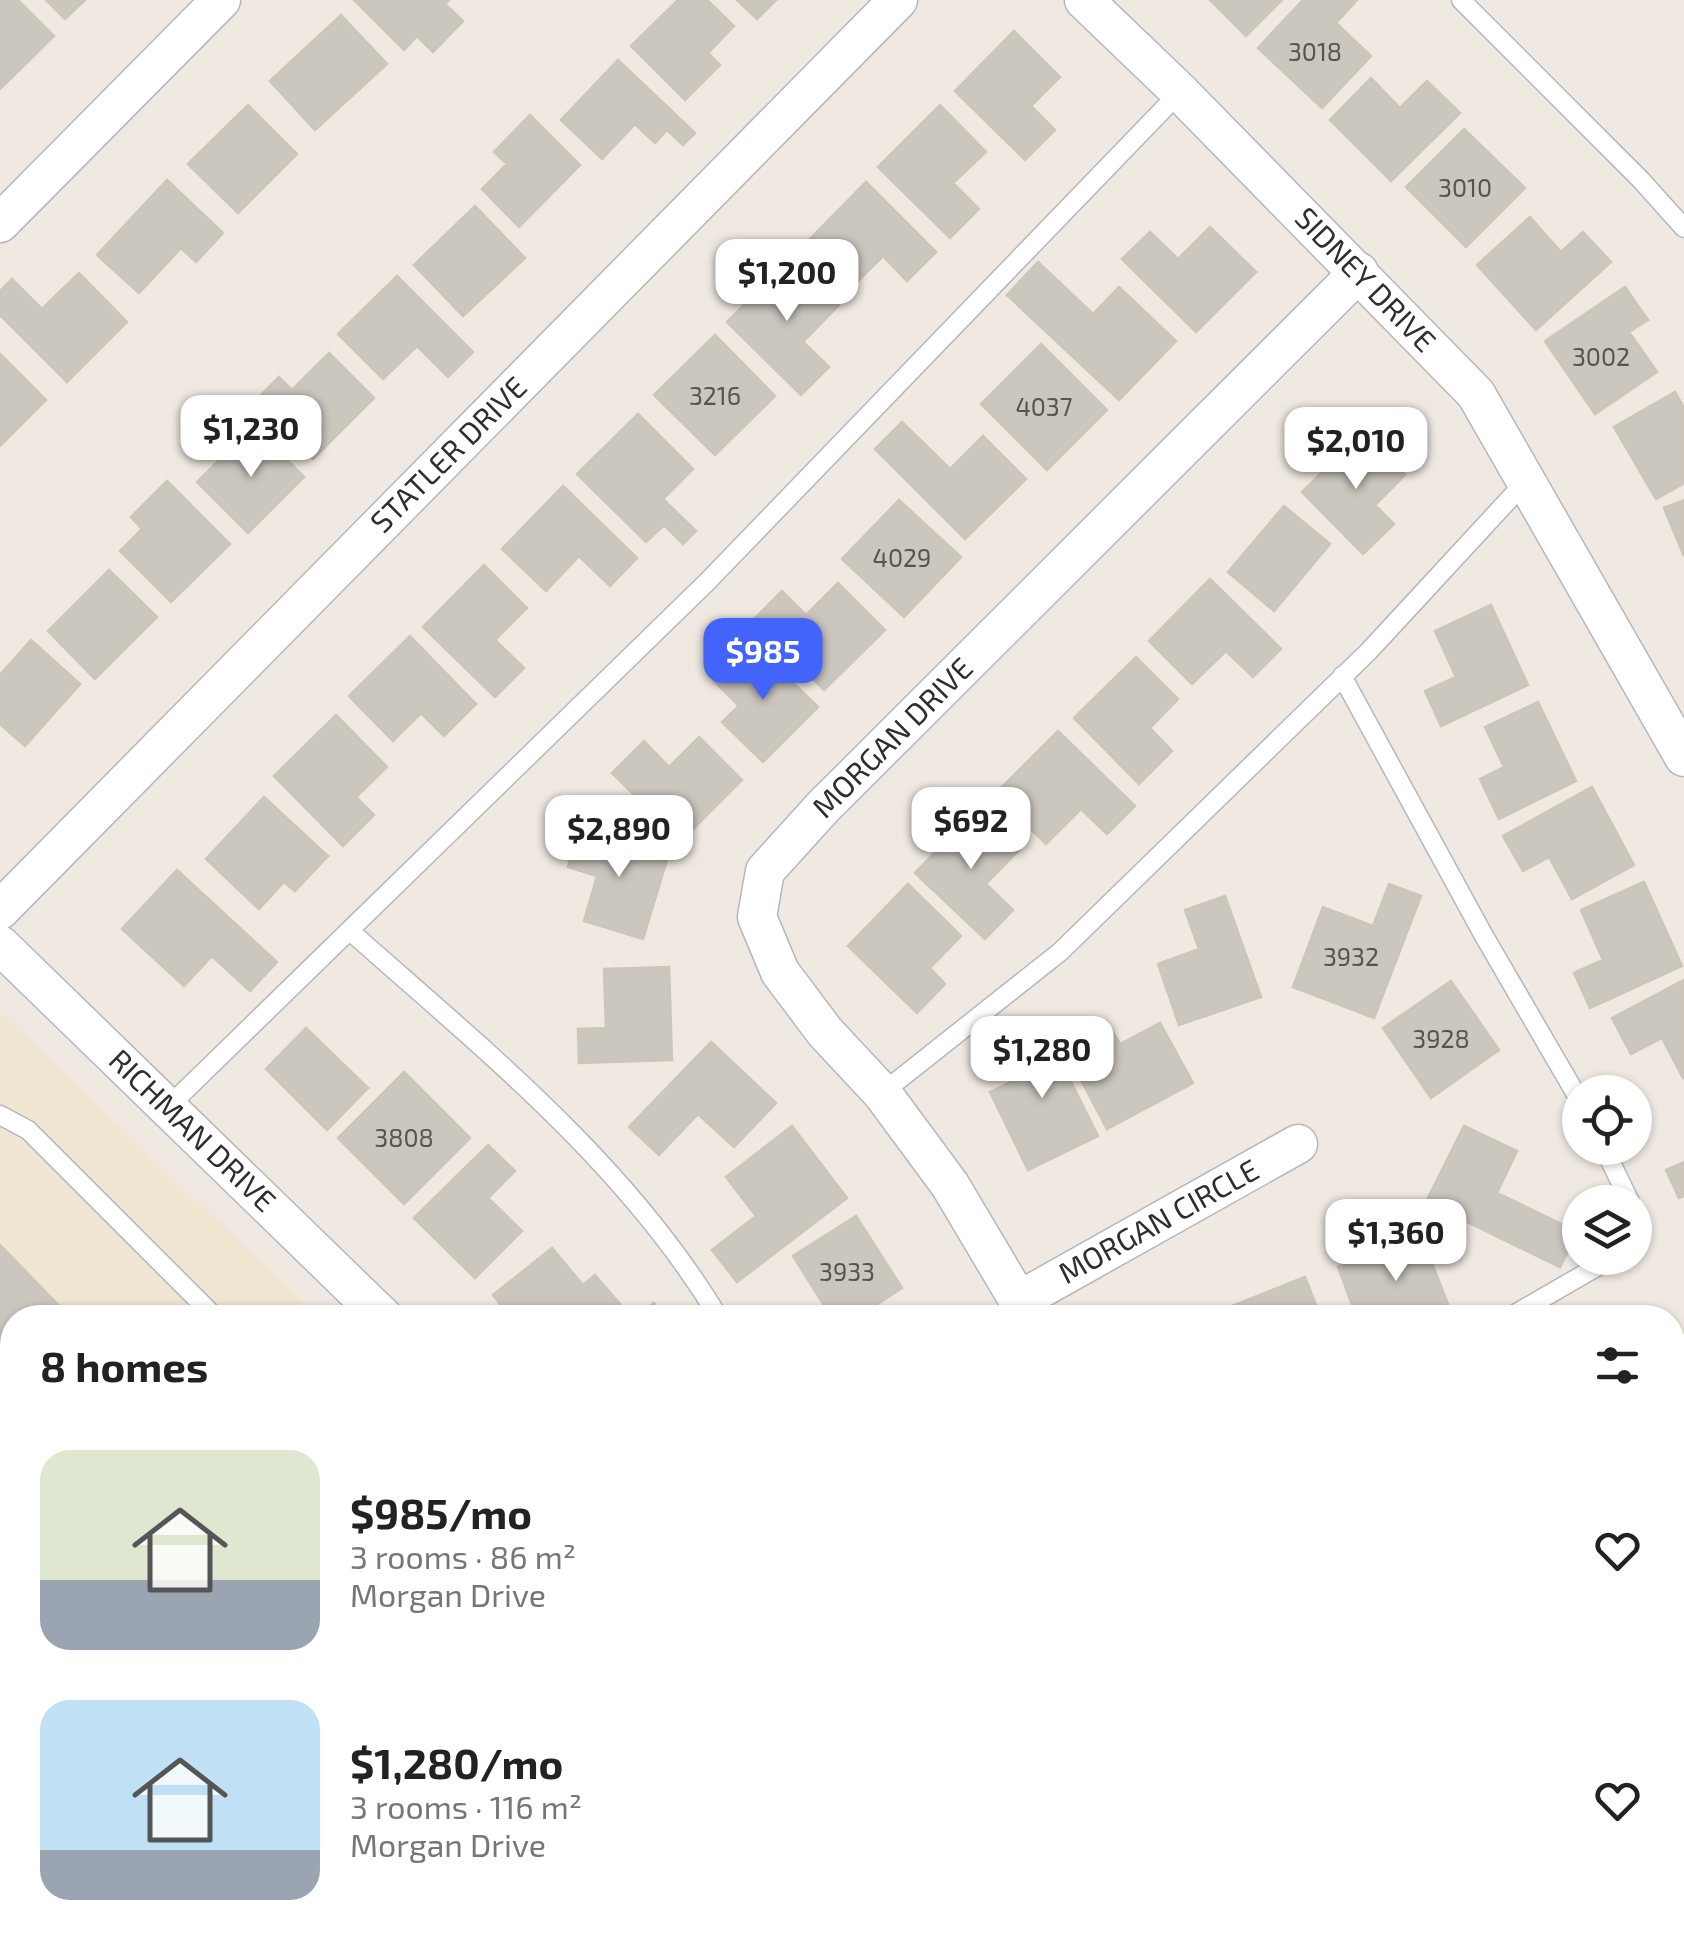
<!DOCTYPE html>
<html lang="en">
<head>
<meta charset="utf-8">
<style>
  body { margin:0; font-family:"Exo 2",sans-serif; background:#f2f2f2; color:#222; height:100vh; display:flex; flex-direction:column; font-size:38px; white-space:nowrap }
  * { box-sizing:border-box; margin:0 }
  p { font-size:32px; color:#767676 }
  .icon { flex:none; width:55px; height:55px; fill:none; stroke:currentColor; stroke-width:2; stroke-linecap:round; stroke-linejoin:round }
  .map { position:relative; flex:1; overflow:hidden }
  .drawer { position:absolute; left:0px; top:1305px; width:1685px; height:640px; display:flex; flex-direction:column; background:#fff; border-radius:40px 40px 0 0; box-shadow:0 2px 8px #0004 }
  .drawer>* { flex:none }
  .controls { position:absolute; left:1562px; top:1075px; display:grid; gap:20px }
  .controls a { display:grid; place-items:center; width:90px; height:90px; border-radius:50%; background:#fff; box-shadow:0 2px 8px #0004; font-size:50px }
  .price { position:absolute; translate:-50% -85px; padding:0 22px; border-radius:20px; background:#fff; color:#222; font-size:32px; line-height:65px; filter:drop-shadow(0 2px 5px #0008) }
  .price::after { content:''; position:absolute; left:50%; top:60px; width:30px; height:22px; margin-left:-15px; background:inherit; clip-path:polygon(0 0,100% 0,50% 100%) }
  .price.on { background:#4264fb; color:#fff }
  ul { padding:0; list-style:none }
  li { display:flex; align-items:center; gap:30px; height:250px; padding:0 40px }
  li span { display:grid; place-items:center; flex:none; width:280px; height:200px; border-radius:30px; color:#555 }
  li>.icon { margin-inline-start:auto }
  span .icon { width:120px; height:120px; fill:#fffc; stroke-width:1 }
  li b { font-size:42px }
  h2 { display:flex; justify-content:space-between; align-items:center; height:120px; padding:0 40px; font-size:42px }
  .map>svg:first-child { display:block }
  .education { fill:#f0e6d1 }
  .building { fill:#cbc7bf; stroke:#cbc5ba; stroke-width:2.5 }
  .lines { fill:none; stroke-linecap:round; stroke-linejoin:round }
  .service-casing { stroke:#b4b7c1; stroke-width:21 }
  .minor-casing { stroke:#b4b7c1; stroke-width:41 }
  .service { stroke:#fff; stroke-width:18 }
  .minor { stroke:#fff; stroke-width:38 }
  .labels { text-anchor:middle; stroke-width:8; stroke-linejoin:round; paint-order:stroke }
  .number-label { font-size:25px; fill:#555452 }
  .street-label { font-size:30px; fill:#2e2e2e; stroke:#fff }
</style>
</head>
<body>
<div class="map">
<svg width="1684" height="1945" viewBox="0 0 1684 1945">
  <rect width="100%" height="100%" fill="#efe9e1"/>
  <!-- education -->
  <path class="education" d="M0,1011L319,1317L12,1318V1932H713L720,1945H0Z"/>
  <!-- building -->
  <path class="building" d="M0,0H18L54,36L0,89Z
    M46,0H85L65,19Z
    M354,0H449L445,4L463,21L433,52L417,36L404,50Z
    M678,0H707L734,26L708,53L720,65L685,100L631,46Z
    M737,0H776L757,19Z
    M1210,0H1282L1246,36Z
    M1303,0H1357L1336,23L1371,56L1322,108L1258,48Z
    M341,15L387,64L315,130L270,81Z
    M1014,31L1060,77L1031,106L1055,130L1025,160L955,91Z
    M618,60L695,133L683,145L667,130L655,143L635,124L602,159L561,120Z
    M1371,78L1400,108L1427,81L1460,113L1391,181L1330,120Z
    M248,105L297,154L238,213L188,164Z
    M940,105L986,152L953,183L979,209L950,238L878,167Z
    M530,115L580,165L519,227L482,189L507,164L494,152Z
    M1464,129L1525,188L1466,247L1406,187Z
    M167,180L223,233L196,262L181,248L139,293L97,255Z
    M866,182L936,252L907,281L883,256L851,288L806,243Z
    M475,206L525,258L463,316L414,265Z
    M1530,217L1561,252L1583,232L1611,262L1536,330L1477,265Z
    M1210,227L1256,272L1196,332L1122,259L1150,232L1178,259Z
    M791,257L839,305L803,342L829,367L801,395L727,322Z
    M1038,262L1093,314L1119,287L1176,341L1119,400L1007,295Z
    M79,273L127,322L67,382L0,315V291L12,279L42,309Z
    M397,276L473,352L448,377L417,346L383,379L338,334Z
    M1625,287L1648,320L1629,332L1657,372L1595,414L1545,341Z
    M715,335L775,396L715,455L654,395Z
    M1041,344L1107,410L1047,470L981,404Z
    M329,353L374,398L313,459L255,401L279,377L292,390Z
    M0,354L46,400L0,446Z
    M1675,392L1684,408V483L1656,499L1614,427Z
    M638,414L693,469L663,499L696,531L683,544L664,525L646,542L577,474Z
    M902,422L950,469L983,436L1026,479L965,539L875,449Z
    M254,426L304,477L248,533L197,482Z
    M1362,432L1405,475L1375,505L1394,524L1363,554L1302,492Z
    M167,481L230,544L171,602L120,551L142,529L131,517Z
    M563,486L637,558L610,586L579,556L546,591L502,549Z
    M899,500L961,557L904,617L842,559Z
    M1684,500V556L1664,508Z
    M1284,506L1330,544L1274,611L1228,572Z
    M484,565L527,608L495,640L524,668L495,697L423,627Z
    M109,570L157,617L95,679L48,631Z
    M1210,579L1281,649L1253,677L1226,651L1192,684L1149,641Z
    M838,583L885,630L824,690L754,619L782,591L806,615Z
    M1491,605L1528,685L1441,726L1425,691L1456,677L1435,631Z
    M410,636L476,704L444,736L421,713L393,741L349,696Z
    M31,640L80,684L25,746L0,724V675Z
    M752,643L818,707L763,762L722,722L739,706L714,681Z
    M1136,657L1178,699L1150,728L1172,751L1139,784L1074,718Z
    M1538,702L1576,781L1499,819L1480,779L1504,767L1485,727Z
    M336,715L387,767L356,797L374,815L343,846L274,776Z
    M1058,731L1135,806L1107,834L1081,809L1046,844L995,794Z
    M699,737L742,780L681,841L612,773L644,741L669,767Z
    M1592,787L1634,865L1572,899L1549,857L1523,871L1503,836Z
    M264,797L328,856L295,891L284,882L259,909L206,859Z
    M977,808L1020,849L986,884L1013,910L985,939L915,873Z
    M580,826L669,853L643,939L584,921L597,876L568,867Z
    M177,870L277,962L250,991L212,956L184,986L122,929Z
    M1644,882L1682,966L1590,1008L1574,973L1603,960L1581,910Z
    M908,884L961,936L930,968L945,984L917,1013L848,946Z
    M1389,884L1421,896L1374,1018L1293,987L1323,907L1373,926Z
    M1225,896L1261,997L1179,1025L1158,964L1199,949L1185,910Z
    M669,967L672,1060L579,1063L578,1029L606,1028L604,969Z
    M1684,980V1078H1683L1662,1038L1631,1054L1612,1018Z
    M1451,981L1499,1050L1431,1098L1383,1028Z
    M1039,1018L1098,1136L1028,1170L990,1092L1027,1074L1007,1034Z
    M1106,1021L1120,1044L1160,1023L1193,1083L1107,1129L1062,1044Z
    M306,1028L368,1088L327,1130L266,1069Z
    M711,1042L776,1103L734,1147L698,1114L659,1155L629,1127Z
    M404,1072L470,1138L404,1204L338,1138Z
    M792,1126L847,1198L737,1282L712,1250L756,1216L726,1177Z
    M1464,1126L1517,1151L1497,1193L1578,1232L1560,1267L1426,1202Z
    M488,1145L515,1171L488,1198L522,1231L475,1278L414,1218Z
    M1684,1162V1196L1679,1198L1666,1170Z
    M856,1216L902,1288L856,1318H832L793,1256Z
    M1421,1235L1451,1312L1437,1318H1357L1338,1267Z
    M0,1245L71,1318H12V1470L0,1458Z
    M552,1248L583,1285L595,1275L620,1304L603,1318H511L493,1295Z
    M1305,1277L1321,1318H1230L1227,1308Z
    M654,1303L665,1318H634Z
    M919,1306L925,1318H895Z
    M1684,1342V1415L1672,1421V1348Z
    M12,1520V1668L0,1655V1533Z
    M1684,1637V1718L1680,1720L1672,1706V1643Z
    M1137,1932H1180L1186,1945H1112Z
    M1198,1932H1270L1246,1945H1205Z"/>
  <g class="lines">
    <defs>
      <path id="service" d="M1461,0L1641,180L1684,228
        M1342,676L1484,936L1580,1101
        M350,931C483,1049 626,1163 719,1318
        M882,1093L1060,952L1369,651L1527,480
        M167,1108L707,582L1180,92
        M0,1115L28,1130L216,1318
        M1604,1148L1630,1202
        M1508,1318L1612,1258
        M1672,1823L1684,1817
        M1456,1945L1478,1932"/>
      <path id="minor" d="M1084,0L1180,92L1476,394L1684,757
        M0,223L221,0
        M0,910L898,0
        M0,945L384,1318
        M1020,1300L1298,1144
        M1029,1318L950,1185L882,1093L825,1032L780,972L757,917L765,871L823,807L1359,272
        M1672,1536L1684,1530
        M778,1932L785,1945
        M1363,1932L1370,1945
        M929,1945L952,1932"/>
    </defs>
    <!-- service casing -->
    <use href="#service" class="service-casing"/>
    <!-- minor casing -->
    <use href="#minor" class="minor-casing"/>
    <!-- service -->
    <use href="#service" class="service"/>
    <!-- minor -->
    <use href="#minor" class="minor"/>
  </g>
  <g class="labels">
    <!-- number labels -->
    <g class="number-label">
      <text x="1315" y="61">3018</text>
      <text x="1465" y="197">3010</text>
      <text x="1601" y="366">3002</text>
      <text x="715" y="405">3216</text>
      <text x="1044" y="416">4037</text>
      <text x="902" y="567">4029</text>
      <text x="1351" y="966">3932</text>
      <text x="1441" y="1048">3928</text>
      <text x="404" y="1147">3808</text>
      <text x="847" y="1281">3933</text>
    </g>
    <!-- street labels -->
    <g class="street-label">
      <text transform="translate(1365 280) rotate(46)" y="10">SIDNEY DRIVE</text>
      <text transform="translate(449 455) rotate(-45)" y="10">STATLER DRIVE</text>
      <text transform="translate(893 738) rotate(-45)" y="10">MORGAN DRIVE</text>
      <text transform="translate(192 1131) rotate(44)" y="10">RICHMAN DRIVE</text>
      <text transform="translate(1159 1222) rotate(-29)" y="10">MORGAN CIRCLE</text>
    </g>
  </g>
</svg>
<div class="controls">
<a><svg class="icon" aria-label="locate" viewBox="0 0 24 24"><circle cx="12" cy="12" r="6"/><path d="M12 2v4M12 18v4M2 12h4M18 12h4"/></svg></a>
<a><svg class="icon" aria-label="layers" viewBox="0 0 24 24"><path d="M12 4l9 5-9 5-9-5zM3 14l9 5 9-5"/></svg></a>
</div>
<b class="price" style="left:787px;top:324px">$1,200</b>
<b class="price" style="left:251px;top:480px">$1,230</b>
<b class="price" style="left:1356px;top:492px">$2,010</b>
<b class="price on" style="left:763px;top:703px">$985</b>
<b class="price" style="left:971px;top:872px">$692</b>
<b class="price" style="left:619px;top:880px">$2,890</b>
<b class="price" style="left:1042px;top:1101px">$1,280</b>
<b class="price" style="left:1396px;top:1284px">$1,360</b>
<section class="drawer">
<h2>8 homes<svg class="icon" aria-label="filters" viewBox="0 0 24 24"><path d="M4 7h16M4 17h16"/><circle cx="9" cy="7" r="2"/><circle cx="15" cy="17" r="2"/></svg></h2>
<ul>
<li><span style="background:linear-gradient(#dfe7d0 65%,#9aa5b1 0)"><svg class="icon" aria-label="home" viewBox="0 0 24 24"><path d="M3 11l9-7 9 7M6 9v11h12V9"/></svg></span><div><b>$985/mo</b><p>3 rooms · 86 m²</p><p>Morgan Drive</p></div><svg class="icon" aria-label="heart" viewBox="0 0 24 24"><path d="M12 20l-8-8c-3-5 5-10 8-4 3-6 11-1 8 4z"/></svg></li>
<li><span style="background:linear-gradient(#bfe0f5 75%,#9aa5b1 0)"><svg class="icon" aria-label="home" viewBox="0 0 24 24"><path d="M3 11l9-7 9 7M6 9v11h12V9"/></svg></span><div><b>$1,280/mo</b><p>3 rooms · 116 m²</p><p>Morgan Drive</p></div><svg class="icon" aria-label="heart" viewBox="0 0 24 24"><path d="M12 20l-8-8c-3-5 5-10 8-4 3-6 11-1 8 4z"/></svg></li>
</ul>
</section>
</div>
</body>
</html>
